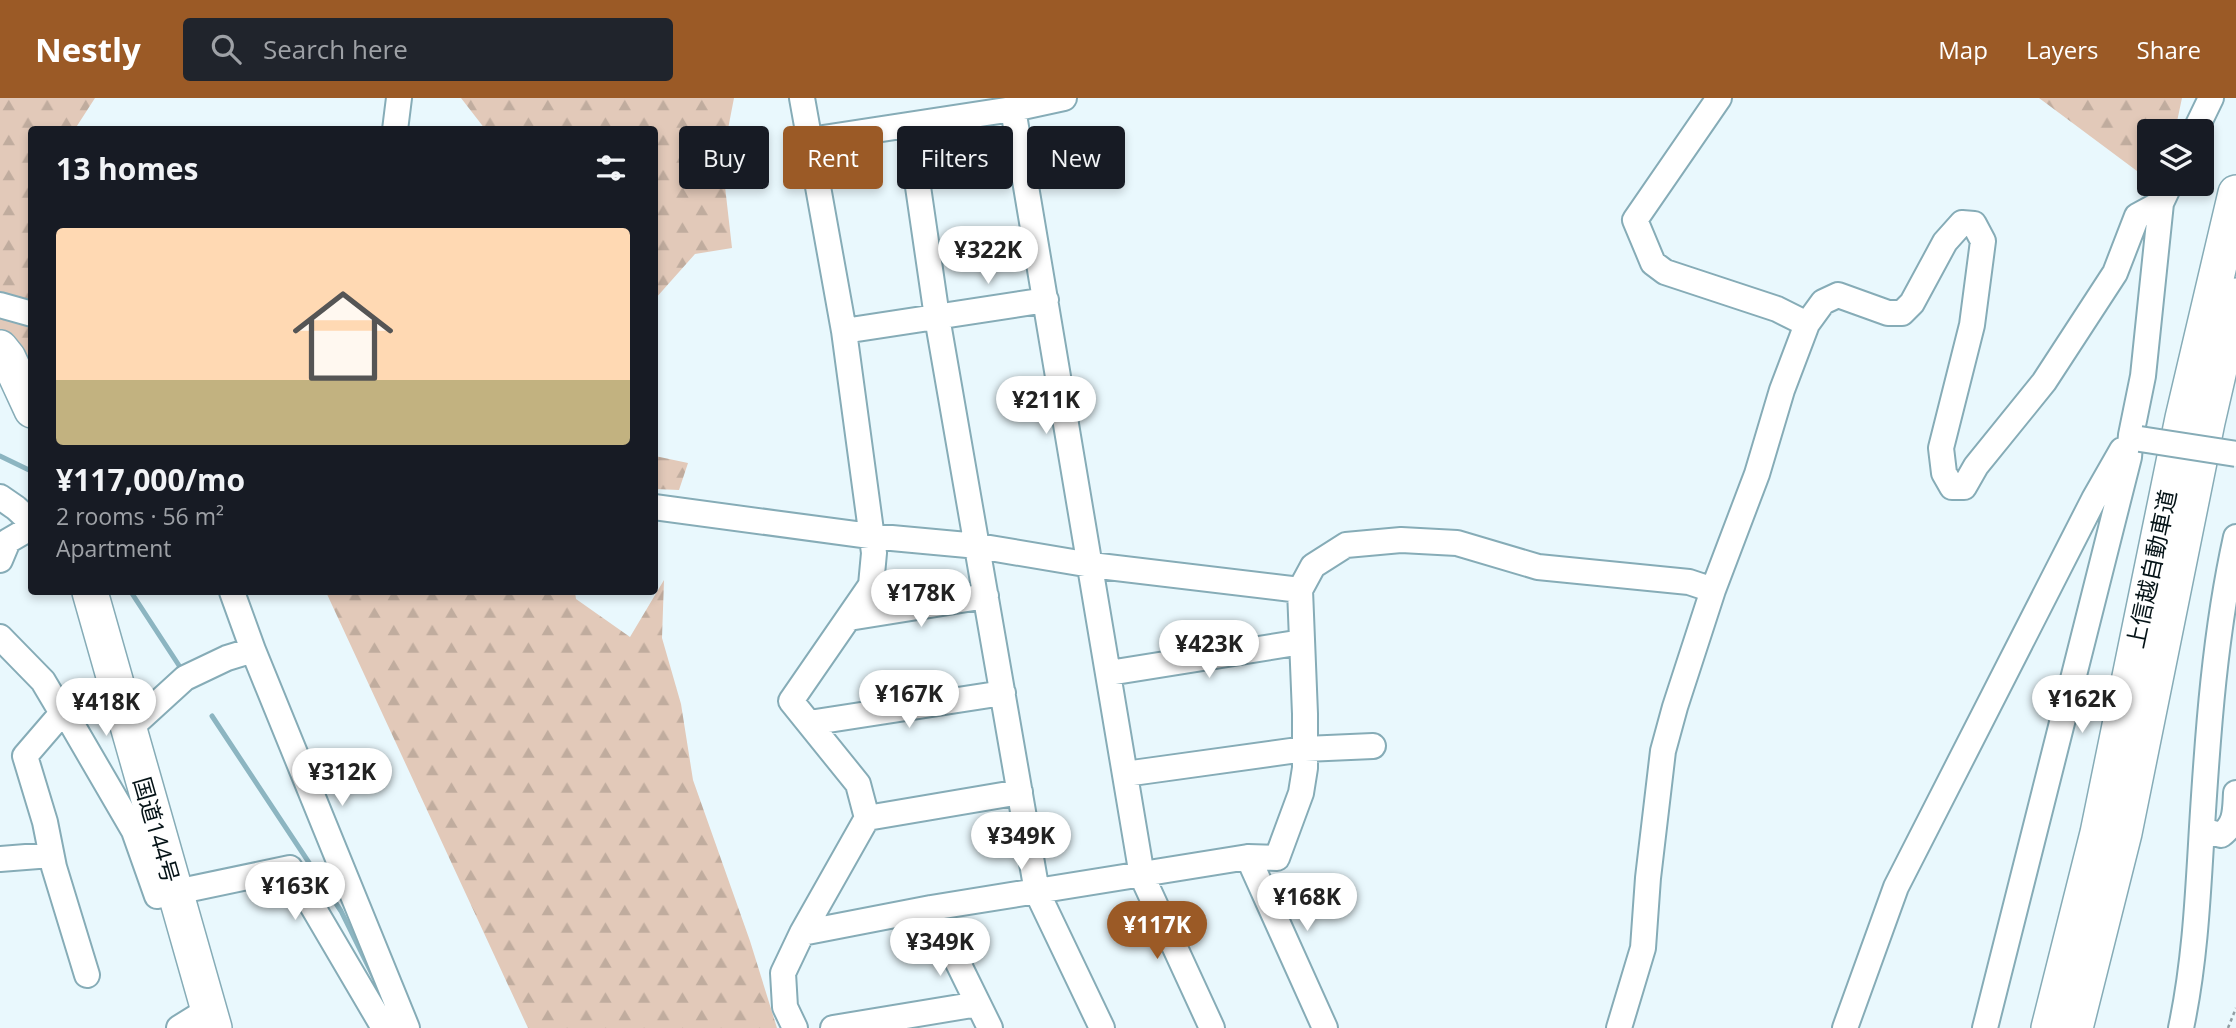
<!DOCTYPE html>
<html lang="en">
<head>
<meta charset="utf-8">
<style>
  body { margin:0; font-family:"Open Sans","Noto Sans JP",sans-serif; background:#20242c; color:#f1f3f6; height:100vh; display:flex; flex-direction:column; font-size:26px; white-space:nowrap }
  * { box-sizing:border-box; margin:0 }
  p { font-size:23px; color:#9ea1a6 }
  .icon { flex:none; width:38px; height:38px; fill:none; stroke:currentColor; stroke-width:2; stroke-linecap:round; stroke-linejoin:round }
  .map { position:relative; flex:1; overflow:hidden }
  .side { position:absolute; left:28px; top:28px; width:630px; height:469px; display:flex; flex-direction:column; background:#171b24; border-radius:7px; box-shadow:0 4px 10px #0003 }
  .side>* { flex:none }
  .guide { position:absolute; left:679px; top:28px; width:665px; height:63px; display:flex; gap:14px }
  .tools { position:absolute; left:2137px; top:21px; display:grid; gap:14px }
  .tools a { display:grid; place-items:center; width:77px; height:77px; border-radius:7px; background:#171b24; box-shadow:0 4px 10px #0003; font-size:35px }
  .price { position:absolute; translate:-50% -60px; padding:0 16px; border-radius:24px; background:#fff; color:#222; font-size:23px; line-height:46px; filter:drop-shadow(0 2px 4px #0008) }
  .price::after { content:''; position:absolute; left:50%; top:42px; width:21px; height:16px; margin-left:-10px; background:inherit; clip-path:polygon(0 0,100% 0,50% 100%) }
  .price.active { background:#9b5a26; color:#fff }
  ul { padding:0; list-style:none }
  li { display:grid; align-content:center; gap:14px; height:371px; padding:0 28px }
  li span { display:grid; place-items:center; height:217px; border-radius:7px; color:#555 }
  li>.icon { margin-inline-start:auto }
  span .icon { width:126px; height:126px; fill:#fffc; stroke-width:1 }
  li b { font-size:30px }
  h2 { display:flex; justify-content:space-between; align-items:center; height:84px; padding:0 28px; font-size:30px }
  .chip { padding:0 24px; border-radius:7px; background:#171b24; box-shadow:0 4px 10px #0003; font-size:24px; line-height:63px }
  .chip.active { background:#9b5a26; color:#fff }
  header { display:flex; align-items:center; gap:42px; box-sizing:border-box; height:98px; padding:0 35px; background:#9b5a26; color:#fff }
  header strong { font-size:33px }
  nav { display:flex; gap:38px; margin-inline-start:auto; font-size:24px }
  .search { width:490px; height:63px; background:#20242c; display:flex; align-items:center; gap:18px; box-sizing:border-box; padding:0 24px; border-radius:7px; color:#9ea1a6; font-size:26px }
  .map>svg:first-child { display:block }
  .forest { fill:url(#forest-firs) }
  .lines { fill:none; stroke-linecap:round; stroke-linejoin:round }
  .stream { stroke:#8cb5c1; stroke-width:5 }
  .minor-casing { stroke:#86acb7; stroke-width:28 }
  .highway-casing { stroke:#86acb7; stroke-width:38 }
  .path { stroke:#909ea3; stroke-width:2.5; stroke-dasharray:3.5 3.5; stroke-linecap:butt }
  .minor { stroke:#fff; stroke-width:24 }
  .highway { stroke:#fff; stroke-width:35 }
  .minor-bridge-casing { stroke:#86acb7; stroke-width:28; stroke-linecap:butt }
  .minor-bridge { stroke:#fff; stroke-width:24 }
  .labels { text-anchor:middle; stroke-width:7; stroke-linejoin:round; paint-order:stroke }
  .street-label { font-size:23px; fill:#051317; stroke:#fff }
</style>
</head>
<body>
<header>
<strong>Nestly</strong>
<div class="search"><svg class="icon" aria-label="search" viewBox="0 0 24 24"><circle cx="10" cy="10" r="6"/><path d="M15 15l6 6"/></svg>Search here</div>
<nav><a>Map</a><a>Layers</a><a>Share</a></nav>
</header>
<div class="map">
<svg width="2236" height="930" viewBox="0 0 2236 930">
  <defs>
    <pattern id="forest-firs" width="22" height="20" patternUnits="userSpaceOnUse" patternTransform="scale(1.75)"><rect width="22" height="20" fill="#e2c9b9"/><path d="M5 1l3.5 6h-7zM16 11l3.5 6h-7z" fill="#c0ac9e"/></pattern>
  </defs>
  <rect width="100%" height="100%" fill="#e9f8fd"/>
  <!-- forest -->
  <path class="forest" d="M0,0H95L75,31L32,32L31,269L12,251L0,235Z
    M461,0H734L722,62L732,150L695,156L655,201L654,32L485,31Z
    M2039,0H2182L2175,33H2149V77L2141,76Z
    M655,358L688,365L679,392L655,391Z
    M664,482L662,540L681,606L693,682L750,843L777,930H528L326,494H575L576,501L630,539Z"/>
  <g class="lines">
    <!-- stream -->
    <path class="stream" d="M0,358L29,372
      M131,494L180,569
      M212,618L341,813L374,880"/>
    <defs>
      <path id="minor" d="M1719,0L1635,122L1653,165L1665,174L1777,211L1807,226
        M1013,11L1142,778L1212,930
        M909,27L937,219L1037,794L1102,930
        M395,32L399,0
        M2195,33L2211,0
        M810,42L1013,11L1064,0
        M0,207L32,216
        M844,233L1046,202
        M0,399L16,410L32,425
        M654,409L870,438L978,448L1091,467L1300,492L1305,616V670L1301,695L1277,760L1248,759L931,810L802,835
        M0,462L8,443L32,429
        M1300,492L1313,468L1346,447L1401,442L1457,445L1538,469L1689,484L1713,492
        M232,494L253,552
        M849,520L986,498
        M0,539L43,583L62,615L70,623L134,733L157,798L290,770L384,930
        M1109,575L1302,544
        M62,615L25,658L45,724L54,769L87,877
        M809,625L1003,595
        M128,632L185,580L227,560L253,552L407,930
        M1125,676L1305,651L1373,648
        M867,720L1020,694
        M2202,732L2221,737C2236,726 2235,713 2236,695
        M1248,759L1325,930
        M0,761L51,757
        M931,810L990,930
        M179,930L208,912
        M795,930L785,909L783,875L802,835L867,720L858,686L791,603L871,487L874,455L844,233L802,0
        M833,930L978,906
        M1619,930L1643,850L1648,780L1663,653L1675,609L1713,492L1757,376L1782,292L1807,226L1823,204L1838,197L1888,215H1902L1912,205L1945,144L1962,125L1974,126L1983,143L1972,227L1941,350L1944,375L1952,389H1964L1976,368L2044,284L2115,175L2137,118L2161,105
        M1845,930L1896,789L2094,401L2122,352
        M1985,930L2129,359L2131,337L2143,278L2161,105L2170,86
        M2181,930C2195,864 2198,797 2202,729C2208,632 2215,534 2236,439"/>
      <path id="highway" d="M0,250L8,260L32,312
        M90,494L214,930
        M2049,930L2098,735L2183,320L2236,95
        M2075,930L2124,735L2207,324L2236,198"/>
    </defs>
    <!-- minor casing -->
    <use href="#minor" class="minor-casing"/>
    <!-- highway casing -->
    <use href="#highway" class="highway-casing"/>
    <!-- path -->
    <path class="path" d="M2228,930L2236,910"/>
    <!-- minor -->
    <use href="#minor" class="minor"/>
    <!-- highway -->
    <use href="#highway" class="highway"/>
    <defs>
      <path id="minor-bridge" d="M2140,341L2236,356"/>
    </defs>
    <!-- minor-bridge casing -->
    <use href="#minor-bridge" class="minor-bridge-casing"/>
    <!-- minor-bridge -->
    <use href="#minor-bridge" class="minor-bridge"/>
  </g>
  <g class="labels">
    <!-- street labels -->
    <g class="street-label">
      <text transform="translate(2152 471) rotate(-78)" y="8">上信越自動車道</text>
      <text transform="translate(156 732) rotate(74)" y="8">国道144号</text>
    </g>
  </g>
</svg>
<div class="tools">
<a><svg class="icon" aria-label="layers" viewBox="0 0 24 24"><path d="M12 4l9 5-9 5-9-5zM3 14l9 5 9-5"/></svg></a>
</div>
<b class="price" style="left:988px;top:188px">¥322K</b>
<b class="price" style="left:1046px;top:338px">¥211K</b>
<b class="price" style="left:921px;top:531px">¥178K</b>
<b class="price" style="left:1209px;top:582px">¥423K</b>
<b class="price" style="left:909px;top:632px">¥167K</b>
<b class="price" style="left:2082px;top:637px">¥162K</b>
<b class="price" style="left:106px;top:640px">¥418K</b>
<b class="price" style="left:342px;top:710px">¥312K</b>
<b class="price" style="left:1021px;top:774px">¥349K</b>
<b class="price" style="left:295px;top:824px">¥163K</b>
<b class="price" style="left:1307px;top:835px">¥168K</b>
<b class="price active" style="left:1157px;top:863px">¥117K</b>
<b class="price" style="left:940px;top:880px">¥349K</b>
<div class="guide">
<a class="chip">Buy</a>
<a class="chip active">Rent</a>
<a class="chip">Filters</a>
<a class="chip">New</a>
</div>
<section class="side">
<h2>13 homes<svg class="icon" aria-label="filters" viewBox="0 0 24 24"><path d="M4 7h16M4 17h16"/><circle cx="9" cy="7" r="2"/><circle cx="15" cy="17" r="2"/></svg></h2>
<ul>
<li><span style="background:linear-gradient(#ffd9b3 70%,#c2b280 0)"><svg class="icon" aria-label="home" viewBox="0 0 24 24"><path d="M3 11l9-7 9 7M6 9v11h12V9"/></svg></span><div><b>¥117,000/mo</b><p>2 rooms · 56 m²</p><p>Apartment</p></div></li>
</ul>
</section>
</div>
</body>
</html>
